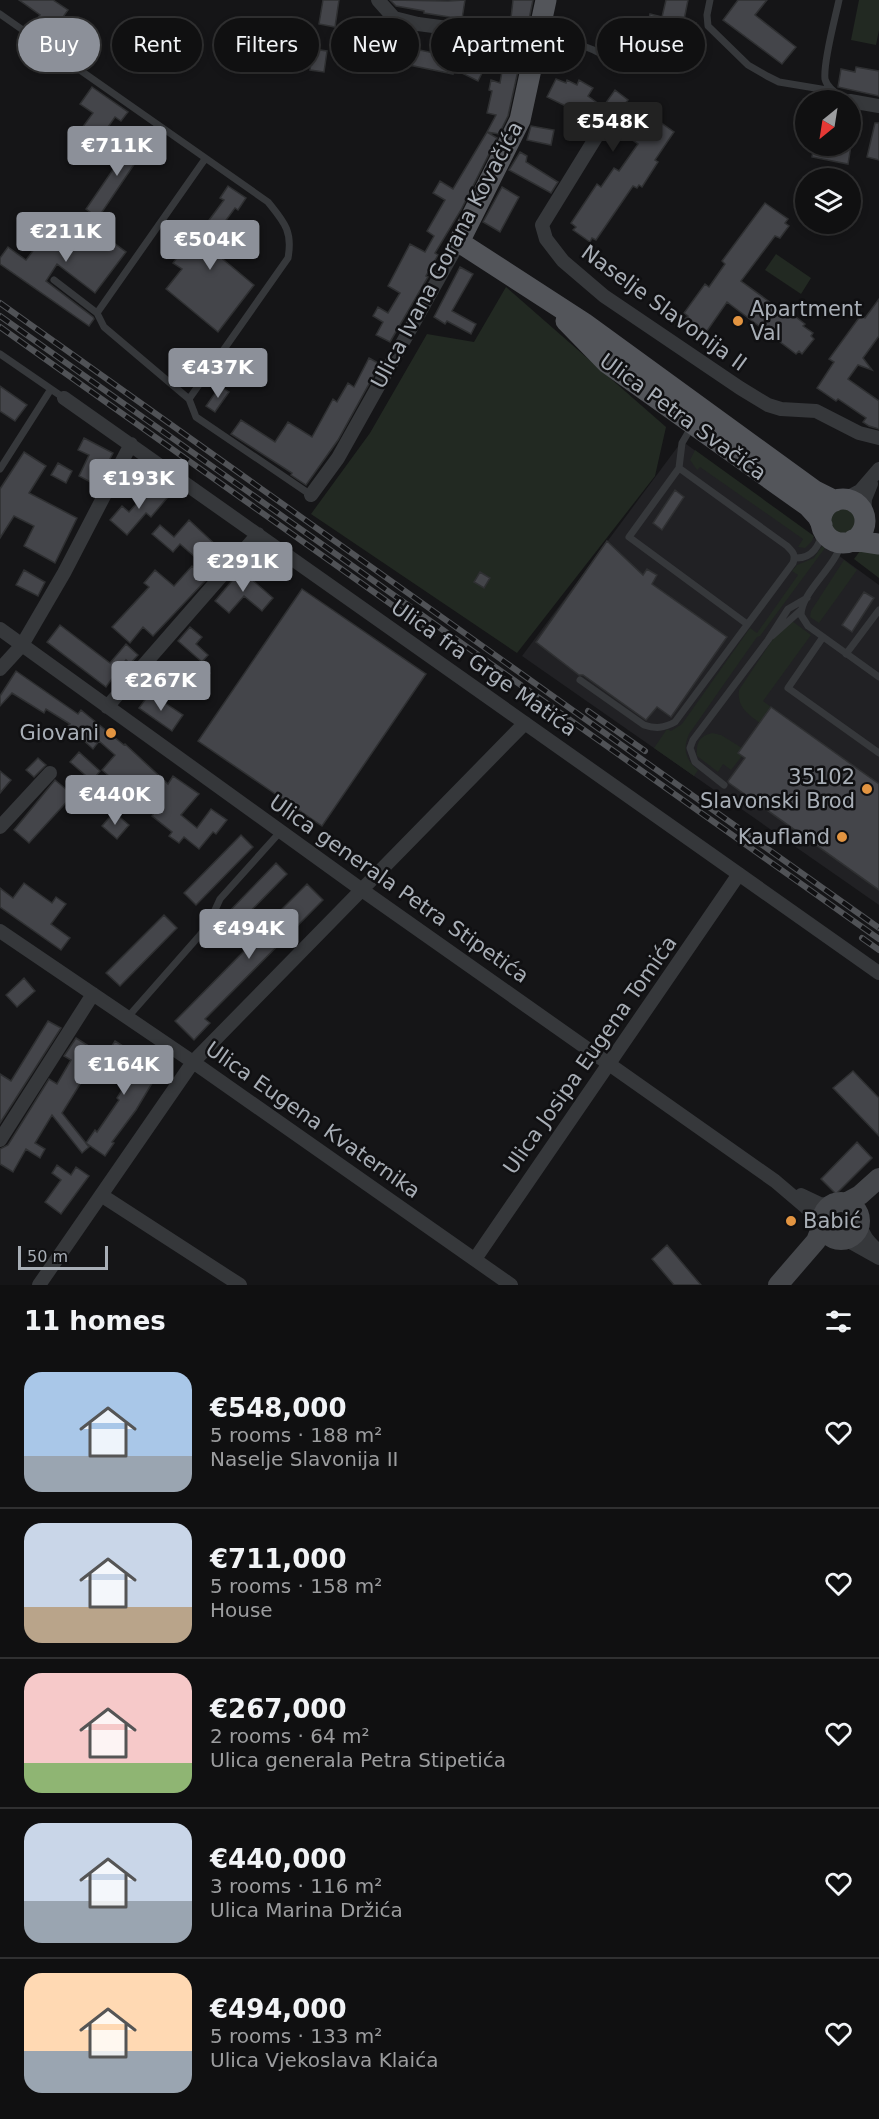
<!DOCTYPE html>
<html lang="en">
<head>
<meta charset="utf-8">
<style>
  body { margin:0; font-family:"DejaVu Sans",sans-serif; background:#19191a; color:#f1f3f6; height:100vh; display:flex; flex-direction:column; font-size:22px; white-space:nowrap }
  * { box-sizing:border-box; margin:0 }
  p { font-size:20px; color:#9c9d9f }
  .icon { flex:none; width:33px; height:33px; fill:none; stroke:currentColor; stroke-width:2; stroke-linecap:round; stroke-linejoin:round }
  .map { position:relative; height:1285px; overflow:hidden }
  .details { display:flex; flex-direction:column; background:#101011; flex:1 }
  .details>* { flex:none }
  .top-card { position:absolute; left:18px; top:18px; width:843px; height:54px; display:flex; gap:12px }
  .needle { width:39px; rotate:210deg }
  .tools { position:absolute; left:795px; top:90px; display:grid; gap:12px }
  .tools a { display:grid; place-items:center; width:66px; height:66px; border-radius:50%; background:#101011; box-shadow:0 3px 9px #0003,0 0 0 2px #303031; font-size:30px }
  .scale { position:absolute; left:18px; bottom:15px; width:90px; box-sizing:border-box; padding-left:6px; border:3px solid #a8aeb6; border-top:0; font-size:16px; line-height:21px; white-space:nowrap; color:#a8aeb6; -webkit-text-stroke:4px #101012; paint-order:stroke }
  .price { position:absolute; translate:-50% -51px; padding:0 14px; border-radius:6px; background:#8c9099; color:#fff; font-size:20px; line-height:39px; filter:drop-shadow(0 2px 3px #0008) }
  .price::after { content:''; position:absolute; left:50%; top:36px; width:18px; height:14px; margin-left:-9px; background:inherit; clip-path:polygon(0 0,100% 0,50% 100%) }
  .price.active { background:#222; color:#fff }
  ul { padding:0; list-style:none }
  li { display:flex; align-items:center; gap:18px; height:150px; padding:0 24px }
  li+li { border-top:2px solid #303031 }
  li span { display:grid; place-items:center; flex:none; width:168px; height:120px; border-radius:18px; color:#555 }
  li>.icon { margin-inline-start:auto }
  span .icon { width:72px; height:72px; fill:#fffc; stroke-width:1 }
  li b { font-size:26px }
  h2 { display:flex; justify-content:space-between; align-items:center; height:72px; padding:0 24px; font-size:26px }
  .pill { padding:0 21px; border-radius:27px; background:#101011; box-shadow:0 3px 9px #0003,0 0 0 2px #303031; font-size:21px; line-height:54px }
  .pill.active { background:#8c9099; color:#fff }
  .map>svg:first-child { display:block }
  .built { fill:#212124 }
  .green { fill:#222922 }
  .building { fill:#44454a; stroke:#2f3032; stroke-width:1.5 }
  .lines { fill:none; stroke-linecap:round; stroke-linejoin:round }
  .lane { stroke:#36383b; stroke-width:7 }
  .street { stroke:#36383b; stroke-width:14 }
  .secondary { stroke:#45474b; stroke-width:20 }
  .primary { stroke:#53555a; stroke-width:21 }
  .rail-casing { stroke:#505256; stroke-width:6 }
  .rail { stroke:#101012; stroke-width:4; stroke-dasharray:11; stroke-linecap:butt }
  .poi-dot { fill:#e29441; stroke:#101012; stroke-width:2 }
  .labels { text-anchor:middle; stroke-width:5; stroke-linejoin:round; paint-order:stroke }
  .street-label { font-size:21px; fill:#a8aeb6; stroke:#101012 }
  .poi-label { font-size:21px; fill:#a8aeb6; stroke:#101012; text-anchor:end }
</style>
</head>
<body>
<div class="map">
<svg width="879" height="1285" viewBox="0 0 879 1285">
  <rect width="100%" height="100%" fill="#151517"/>
  <!-- built -->
  <path class="built" d="M682,441L879,585V905L522,656Z"/>
  <!-- green -->
  <path class="green" d="M859,0H879V30L876,45L851,40Z
    M776,254L811,278L801,294L765,270Z
    M506,287L666,427L655,476L517,653L311,514L370,433L427,334L474,342Z
    M695,450L814,536L812,541L805,548L798,547L803,539L700,467L697,470L690,460Z
    M830 522a13 13 0 1 1 26 0a13 13 0 1 1-26 0Z
    M822,546L825,548L760,636L757,637L689,734C682,750 686,760 698,770L694,776L654,748L667,729L671,731L682,724L750,628L757,633L798,575L792,571L797,565L814,558Z
    M863,547L879,550V578L854,559Z
    M844,560L857,570L819,623L810,617L811,611Z
    M792,621L811,635L763,701L771,707L760,723C747,713 737,707 739,690L775,636Z
    M712,733L721,735L742,748L738,753L742,756L731,770L723,764L718,772L697,756C696,743 699,736 712,733Z"/>
  <!-- building -->
  <path class="building" d="M19,0H53L68,10L47,40L30,28L40,15Z
    M323,0H339L335,27L319,24Z
    M390,0L448,1L465,0L462,19L424,13V11L396,6Z
    M513,0H533L527,29L510,27Z
    M666,0H688L684,20L696,23L690,49L645,39L650,14L662,17Z
    M738,0H767L755,15L796,47L782,64L723,20Z
    M343,34L467,60L469,56L486,65L478,81L454,69L453,74L340,51Z
    M313,49L327,51L324,72L310,70Z
    M505,54L521,57L508,116L499,134L487,132L496,115L487,113L492,91L489,90L491,80L500,83Z
    M856,67L879,71V96L838,87L841,69L855,72Z
    M556,79L566,83L567,80L577,85L579,80L593,88L588,96L603,107L615,90L628,100L624,105L652,125L657,120L674,132L655,160L658,162L642,187L639,185L637,188L633,186L596,240L592,238L590,242L573,230L576,227L571,223L597,184L601,187L614,168L619,171L638,144L612,126L610,129L582,109L580,113L547,97Z
    M92,87L128,112L121,121L115,117L99,140L82,128L93,113L80,104Z
    M875,123H879V160L867,157Z
    M531,126L554,130L551,145L527,140Z
    M487,132L497,138L461,210L435,253L438,255L426,276L428,277L390,342L376,335L383,322L373,316L378,307L388,313L400,293L388,286L410,244L425,252L434,236L427,231L445,200L433,193L440,181L453,189Z
    M92,136L105,145L98,156L85,147Z
    M136,136L148,144L98,218L86,209Z
    M814,146H851L848,164L812,157Z
    M520,152L527,156L526,162L558,182L551,193L509,170Z
    M228,186L246,198L238,210L235,208L207,246L254,285L218,332L166,289L182,269L173,263L181,252L176,247L187,233L195,239L224,200L220,198Z
    M502,187L519,197L500,232L483,222Z
    M765,203L788,219L785,223L789,226L780,238L775,236L741,281L789,316L792,314L805,324L803,326L813,333L811,336L814,339L802,354L799,351L796,354L727,302L707,331L703,328L700,331L685,319L688,316L684,313L705,284L709,287L725,264L722,261Z
    M59,216L83,234L87,228L107,244L110,240L126,252L95,293L57,264L46,281L93,317L94,319L89,326L0,264V258L8,247L26,260Z
    M460,267L473,274L452,311L476,324L471,334L447,321L445,324L434,317Z
    M879,299V336L863,358L872,370L858,365L848,379L879,401V429L869,426L863,422L866,418L838,399L836,401L817,388L834,362L829,359L861,315L865,318Z
    M369,358L380,364L338,440L306,485L291,475L292,473L231,434L241,420L275,442L288,422L312,437L333,399L337,402L348,383L354,387Z
    M0,386L27,405L15,421L0,411Z
    M220,386L229,392L215,412L206,406Z
    M84,438L113,453L96,485L79,476L89,455L78,450Z
    M24,452L46,466L29,493L77,518L55,563L24,546L34,526L14,516L0,538V489Z
    M58,463L72,471L66,483L51,475Z
    M153,485L167,498L151,517L146,513L127,535L110,520L122,506L129,512Z
    M675,490L684,497L662,530L653,523Z
    M189,520L218,547L203,564L180,544L173,552L152,534L160,525L174,537Z
    M607,541L643,575L647,569L657,575L652,584L727,637L671,717L657,707L646,720L583,675H579L536,642Z
    M192,566L207,579L153,636L143,627L130,643L112,627L149,587L144,583L155,570L174,586Z
    M24,570L45,582L38,596L16,585Z
    M241,570L273,598L262,611L244,596L229,613L215,601Z
    M480,572L490,578L484,588L474,582Z
    M302,589L426,674L322,826L198,741Z
    M864,592L874,598L852,632L842,625Z
    M60,625L110,663L126,644L138,655L130,664L126,660L106,687L47,642Z
    M190,627L202,637L196,644L208,655L202,662L178,641Z
    M160,663L172,673L160,687L148,677Z
    M200,665L210,673L196,689L187,680Z
    M16,671L78,714L81,710L124,745L125,744L168,784L173,776L199,794L181,815L197,828L211,809L227,820L216,834L213,832L199,849L184,837L179,843L169,836L172,832L152,816L155,811L133,792L117,810L103,798L116,782L102,770L115,755L99,741L93,749L68,726L70,724L46,709L44,713L12,693L0,706V696Z
    M150,693L183,715L172,731L139,708Z
    M771,707L879,784V890L729,783L728,781L745,758L738,753Z
    M79,752L100,771L92,781L70,762Z
    M38,758L46,765L34,777L26,770Z
    M0,771L11,780L0,793Z
    M55,780L73,795L29,843L14,830Z
    M114,812L129,825L117,839L102,826Z
    M241,835L253,847L196,905L184,893Z
    M276,863L287,874L231,931L220,921Z
    M24,883L52,903L56,897L66,904L51,924L70,938L61,950L0,907V888L13,898Z
    M307,884L323,900L205,1019L210,1023L194,1040L175,1021L248,947L246,945Z
    M164,915L177,928L120,986L106,973Z
    M24,978L35,991L17,1007L6,995Z
    M48,1021L61,1028L0,1123V1074L11,1081Z
    M76,1038L95,1050L82,1070L87,1073L62,1113L89,1147L82,1153L52,1115L35,1143L45,1149L40,1158L26,1149L13,1172L0,1164V1149L8,1145L49,1079L57,1084L71,1060L64,1056Z
    M115,1041L160,1070L136,1110L112,1142L114,1143L105,1156L86,1143L95,1130L97,1132L119,1100L117,1098L132,1074L105,1057Z
    M853,1071L879,1098V1136L833,1088Z
    M857,1142L872,1158L836,1194L821,1179Z
    M57,1165L71,1175L76,1167L89,1176L61,1214L45,1202L61,1180L52,1173Z
    M667,1245L701,1285H674L652,1259Z"/>
  <g class="lines">
    <!-- lane -->
    <path class="lane" d="M710,0L707,15L708,26L748,65L767,76L779,82L833,91
      M839,0C835,19 823,62 825,79C827,88 838,95 845,100
      M0,14L268,202C284,222 293,231 288,258L189,399
      M541,41C565,43 588,43 607,58
      M54,280L97,313L104,327L189,399L196,417L311,495
      M97,313L205,159
      M0,354L64,398
      M692,426L682,443L679,468L629,537L747,624
      M0,469L51,389
      M841,543C836,567 801,592 801,615L808,626L879,677
      M795,558C813,559 819,545 824,530
      M772,636L801,610
      M823,637L788,688L879,753
      M846,654L879,610
      M580,680L644,725C656,729 664,728 675,722L793,563C796,555 793,552 787,546L679,468
      M724,785L695,762L690,748L693,740L768,640L788,609L807,598
      M127,1018L200,935L209,923L220,899L281,831"/>
    <!-- street -->
    <path class="street" d="M378,0L394,18L418,24L538,40
      M850,101L879,106
      M598,134L542,225L546,239L563,261L604,296L740,388L768,405L781,409L816,411L859,433L879,438
      M64,398L879,973
      M311,495L338,458L459,242
      M845,499L860,491L879,469
      M864,514L865,499L871,484
      M0,629L362,890L775,1181L822,1221
      M0,669L22,645L64,573L131,444
      M107,707L258,534
      M0,827L50,773
      M0,931L193,1062L511,1285
      M0,1140L93,994
      M101,1195L240,1285
      M801,1195L820,1204L830,1205
      M860,1224C862,1236 871,1244 879,1252
      M845,1239L879,1258
      M475,1259L739,874
      M39,1285L193,1062L525,723"/>
    <!-- secondary -->
    <path class="secondary" d="M822 1221a19 19 0 1 1 38 0a19 19 0 1 1-38 0Z
      M847,1202L860,1195L879,1178
      M778,1285L816,1241L822,1226"/>
    <!-- primary -->
    <path class="primary" d="M546,0L520,120L459,242L584,323L815,491L835,501
      M566,321L607,363L808,506L818,517L822,525
      M821 521a22 22 0 1 1 44 0a22 22 0 1 1-44 0Z
      M853,540L879,544"/>
    <defs>
      <path id="rail" d="M0,303L879,928
        M0,316L879,939
        M0,327L433,634
        M588,711L645,751
        M862,938L879,950"/>
    </defs>
    <!-- rail casing -->
    <use href="#rail" class="rail-casing"/>
    <!-- rail -->
    <use href="#rail" class="rail"/>
  </g>
  <!-- markers -->
  <g class="poi-dot">
    <circle cx="738" cy="321" r="6"/>
    <circle cx="111" cy="733" r="6"/>
    <circle cx="867" cy="789" r="6"/>
    <circle cx="842" cy="837" r="6"/>
    <circle cx="791" cy="1221" r="6"/>
  </g>
  <g class="labels">
    <!-- street labels -->
    <g class="street-label">
      <text transform="translate(447 255) rotate(-62)" y="7">Ulica Ivana Gorana Kovačića</text>
      <text transform="translate(664 308) rotate(36)" y="7">Naselje Slavonija II</text>
      <text transform="translate(683 417) rotate(36)" y="7">Ulica Petra Svačića</text>
      <text transform="translate(484 668) rotate(35)" y="7">Ulica fra Grge Matića</text>
      <text transform="translate(399 889) rotate(35)" y="7">Ulica generala Petra Stipetića</text>
      <text transform="translate(590 1055) rotate(-55)" y="7">Ulica Josipa Eugena Tomića</text>
      <text transform="translate(313 1120) rotate(35)" y="7">Ulica Eugena Kvaternika</text>
    </g>
    <!-- poi labels -->
    <g class="poi-label">
      <text x="750" y="316" text-anchor="start">Apartment<tspan x="750" dy="24">Val</tspan></text>
      <text x="99" y="740">Giovani</text>
      <text x="855" y="784">35102<tspan x="855" dy="24">Slavonski Brod</tspan></text>
      <text x="830" y="844">Kaufland</text>
      <text x="803" y="1228" text-anchor="start">Babić</text>
    </g>
  </g>
</svg>
<div class="tools">
<a><svg class="needle" viewBox="-14 -14 28 28"><path d="M0-13l5 13h-10z" fill="#e53935"/><path d="M0 13l5-13h-10z" fill="#9c9d9f"/></svg></a>
<a><svg class="icon" aria-label="layers" viewBox="0 0 24 24"><path d="M12 4l9 5-9 5-9-5zM3 14l9 5 9-5"/></svg></a>
</div>
<div class="scale">50 m</div>
<b class="price active" style="left:613px;top:153px">€548K</b>
<b class="price" style="left:117px;top:177px">€711K</b>
<b class="price" style="left:66px;top:263px">€211K</b>
<b class="price" style="left:210px;top:271px">€504K</b>
<b class="price" style="left:218px;top:399px">€437K</b>
<b class="price" style="left:139px;top:510px">€193K</b>
<b class="price" style="left:243px;top:593px">€291K</b>
<b class="price" style="left:161px;top:712px">€267K</b>
<b class="price" style="left:115px;top:826px">€440K</b>
<b class="price" style="left:249px;top:960px">€494K</b>
<b class="price" style="left:124px;top:1096px">€164K</b>
<div class="top-card">
<a class="pill active">Buy</a>
<a class="pill">Rent</a>
<a class="pill">Filters</a>
<a class="pill">New</a>
<a class="pill">Apartment</a>
<a class="pill">House</a>
</div>
</div>
<section class="details">
<h2>11 homes<svg class="icon" aria-label="filters" viewBox="0 0 24 24"><path d="M4 7h16M4 17h16"/><circle cx="9" cy="7" r="2"/><circle cx="15" cy="17" r="2"/></svg></h2>
<ul>
<li><span style="background:linear-gradient(#a9c7e8 70%,#9aa5b1 0)"><svg class="icon" aria-label="home" viewBox="0 0 24 24"><path d="M3 11l9-7 9 7M6 9v11h12V9"/></svg></span><div><b>€548,000</b><p>5 rooms · 188 m²</p><p>Naselje Slavonija II</p></div><svg class="icon" aria-label="heart" viewBox="0 0 24 24"><path d="M12 20l-8-8c-3-5 5-10 8-4 3-6 11-1 8 4z"/></svg></li>
<li><span style="background:linear-gradient(#c9d6e8 70%,#b9a48a 0)"><svg class="icon" aria-label="home" viewBox="0 0 24 24"><path d="M3 11l9-7 9 7M6 9v11h12V9"/></svg></span><div><b>€711,000</b><p>5 rooms · 158 m²</p><p>House</p></div><svg class="icon" aria-label="heart" viewBox="0 0 24 24"><path d="M12 20l-8-8c-3-5 5-10 8-4 3-6 11-1 8 4z"/></svg></li>
<li><span style="background:linear-gradient(#f6c9c9 75%,#8fb573 0)"><svg class="icon" aria-label="home" viewBox="0 0 24 24"><path d="M3 11l9-7 9 7M6 9v11h12V9"/></svg></span><div><b>€267,000</b><p>2 rooms · 64 m²</p><p>Ulica generala Petra Stipetića</p></div><svg class="icon" aria-label="heart" viewBox="0 0 24 24"><path d="M12 20l-8-8c-3-5 5-10 8-4 3-6 11-1 8 4z"/></svg></li>
<li><span style="background:linear-gradient(#c9d6e8 65%,#9aa5b1 0)"><svg class="icon" aria-label="home" viewBox="0 0 24 24"><path d="M3 11l9-7 9 7M6 9v11h12V9"/></svg></span><div><b>€440,000</b><p>3 rooms · 116 m²</p><p>Ulica Marina Držića</p></div><svg class="icon" aria-label="heart" viewBox="0 0 24 24"><path d="M12 20l-8-8c-3-5 5-10 8-4 3-6 11-1 8 4z"/></svg></li>
<li><span style="background:linear-gradient(#ffd9b3 65%,#9aa5b1 0)"><svg class="icon" aria-label="home" viewBox="0 0 24 24"><path d="M3 11l9-7 9 7M6 9v11h12V9"/></svg></span><div><b>€494,000</b><p>5 rooms · 133 m²</p><p>Ulica Vjekoslava Klaića</p></div><svg class="icon" aria-label="heart" viewBox="0 0 24 24"><path d="M12 20l-8-8c-3-5 5-10 8-4 3-6 11-1 8 4z"/></svg></li>
</ul>
</section>
</body>
</html>
